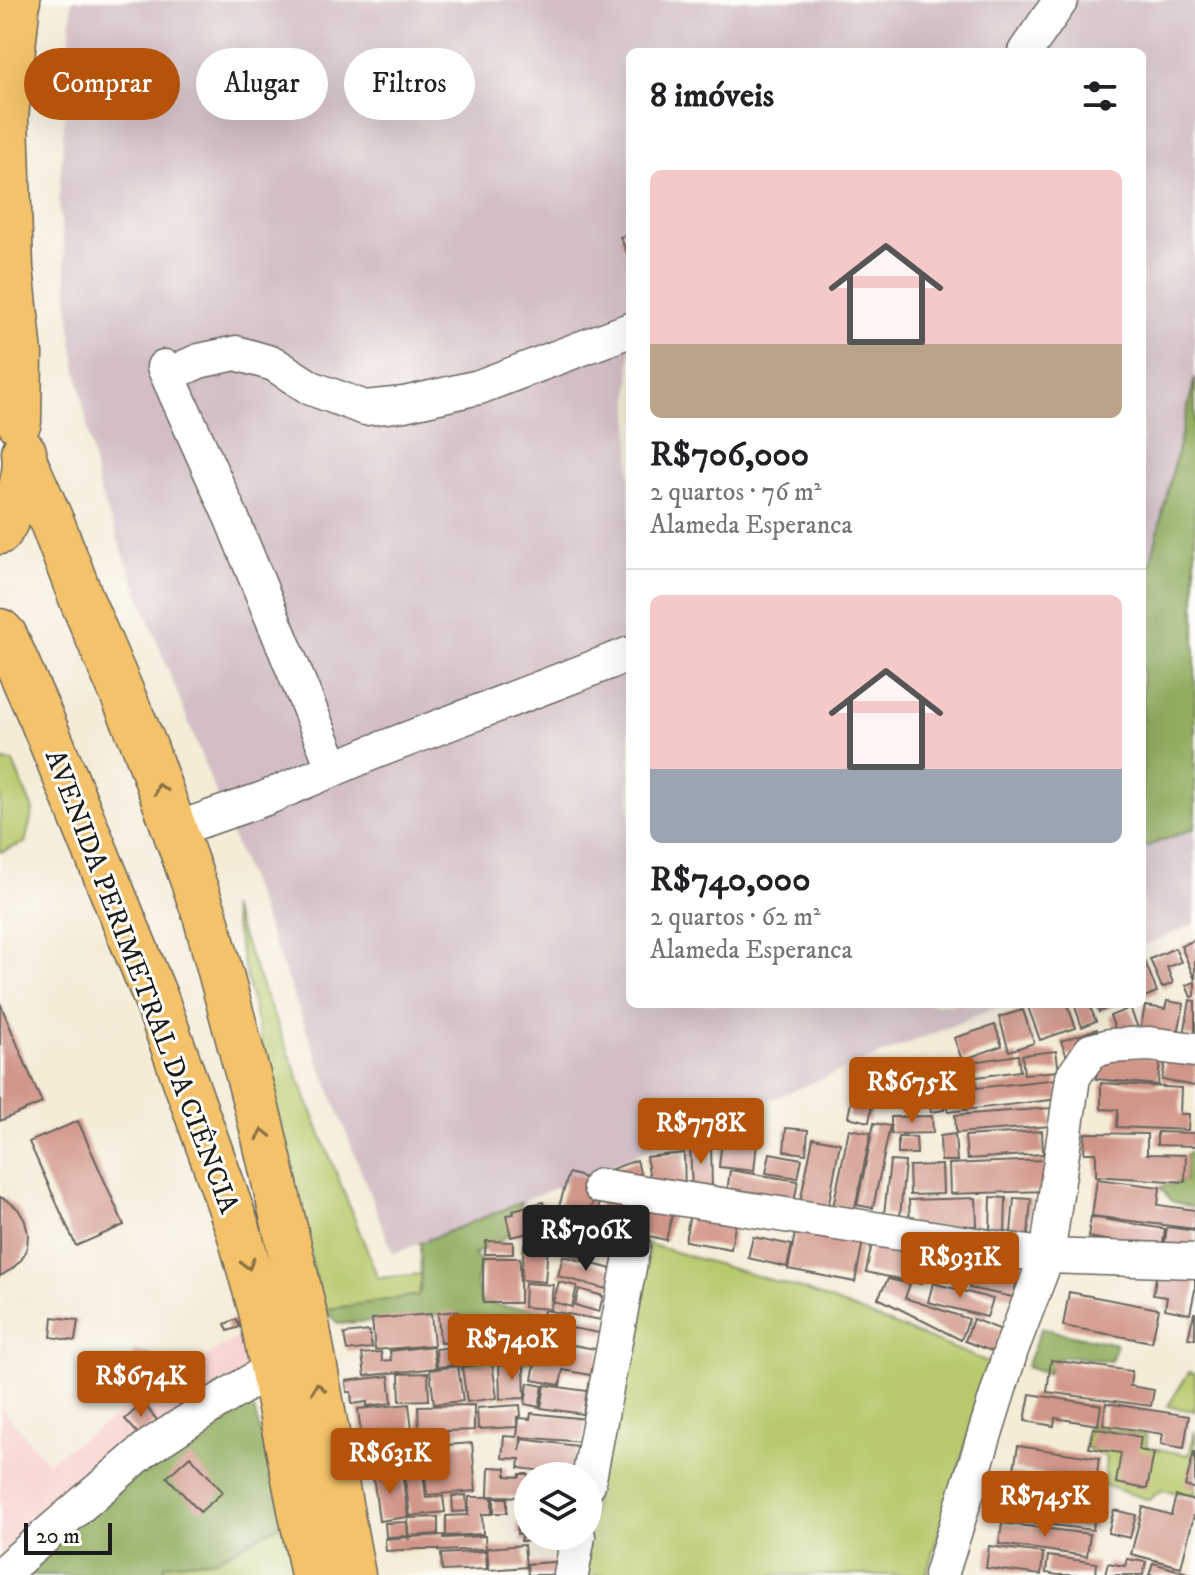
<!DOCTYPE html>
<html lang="pt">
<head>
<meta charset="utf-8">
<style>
  body { margin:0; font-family:"IM FELL DW Pica",serif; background:#f2f2f2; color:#202124; height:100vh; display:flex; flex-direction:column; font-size:30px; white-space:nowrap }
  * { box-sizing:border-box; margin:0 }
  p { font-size:26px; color:#757577 }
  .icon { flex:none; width:44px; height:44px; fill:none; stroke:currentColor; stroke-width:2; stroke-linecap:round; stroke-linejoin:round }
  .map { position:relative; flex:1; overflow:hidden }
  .sheet { position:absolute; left:626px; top:48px; width:520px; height:960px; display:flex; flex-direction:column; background:#fff; border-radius:12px; box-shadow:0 8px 32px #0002 }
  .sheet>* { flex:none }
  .top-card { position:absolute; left:24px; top:48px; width:482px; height:72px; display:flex; gap:16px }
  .controls { position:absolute; left:514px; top:1462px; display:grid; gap:16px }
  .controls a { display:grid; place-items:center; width:88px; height:88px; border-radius:50%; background:#fff; box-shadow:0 8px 32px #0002; font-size:40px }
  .scale { position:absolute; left:24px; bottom:20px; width:88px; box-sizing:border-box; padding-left:8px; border:4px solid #1c1c1c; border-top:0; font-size:22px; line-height:28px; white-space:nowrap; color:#1c1c1c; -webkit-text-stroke:6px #fdfcf7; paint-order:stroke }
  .price { position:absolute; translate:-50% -68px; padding:0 18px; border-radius:8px; background:#b45309; color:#fff; font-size:26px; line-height:52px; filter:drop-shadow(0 2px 4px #0008) }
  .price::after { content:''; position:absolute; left:50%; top:48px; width:24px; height:18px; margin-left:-12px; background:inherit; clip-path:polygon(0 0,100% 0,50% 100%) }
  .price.current { background:#222; color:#fff }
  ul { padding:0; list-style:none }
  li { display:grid; align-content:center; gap:16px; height:424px; padding:0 24px }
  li+li { border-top:2px solid #e0e0e0 }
  li span { display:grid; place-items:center; height:248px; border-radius:12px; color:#555 }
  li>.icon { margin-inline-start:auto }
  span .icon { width:144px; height:144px; fill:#fffc; stroke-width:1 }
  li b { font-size:34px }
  h2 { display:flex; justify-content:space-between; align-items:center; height:96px; padding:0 24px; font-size:34px }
  .tag { padding:0 28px; border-radius:36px; background:#fff; box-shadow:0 8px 32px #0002; font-size:28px; line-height:72px }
  .tag.current { background:#b45309; color:#fff }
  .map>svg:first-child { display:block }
  .built { fill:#f7d0ce }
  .industrial { fill:#d2bec4 }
  .green { fill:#b7c96c; stroke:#6a7244; stroke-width:2 }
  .forest { fill:#91ad60; stroke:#56643e; stroke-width:2 }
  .building { fill:#d1968a }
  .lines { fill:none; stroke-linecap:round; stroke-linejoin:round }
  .minor-casing { stroke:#68655d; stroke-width:37 }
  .major-casing { stroke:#68655d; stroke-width:47 }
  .minor { stroke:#fff; stroke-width:34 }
  .major { stroke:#f3c26a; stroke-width:44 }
  .oneway { stroke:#886f43 }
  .labels { text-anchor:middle; stroke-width:6; stroke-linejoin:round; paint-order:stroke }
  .street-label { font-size:28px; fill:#1c1c1c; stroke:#fdfcf7 }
</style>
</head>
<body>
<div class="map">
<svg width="1195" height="1575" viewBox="0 0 1195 1575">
  <rect width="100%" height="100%" fill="#fdfcf7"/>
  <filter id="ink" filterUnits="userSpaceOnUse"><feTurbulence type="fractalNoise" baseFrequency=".0125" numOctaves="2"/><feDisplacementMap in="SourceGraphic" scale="16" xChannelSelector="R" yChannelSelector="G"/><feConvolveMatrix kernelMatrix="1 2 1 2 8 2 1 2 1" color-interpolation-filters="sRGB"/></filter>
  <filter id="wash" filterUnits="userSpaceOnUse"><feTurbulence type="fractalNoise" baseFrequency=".006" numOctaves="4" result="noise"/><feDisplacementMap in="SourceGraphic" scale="32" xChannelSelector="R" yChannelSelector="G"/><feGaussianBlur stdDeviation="1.8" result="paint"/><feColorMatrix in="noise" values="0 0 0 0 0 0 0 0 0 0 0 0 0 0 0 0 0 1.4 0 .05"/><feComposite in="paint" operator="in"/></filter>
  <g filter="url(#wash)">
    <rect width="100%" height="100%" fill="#f4ecd7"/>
    <!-- built -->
    <path class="built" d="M243,1333L247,1384L285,1522L298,1575H0V1406L47,1462Z"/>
    <!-- industrial -->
    <path class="industrial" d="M72,0H1195V924L1142,946V52H630V1004H1005L393,1254L99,490L73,348L59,201Z"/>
    <!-- green -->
    <path class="green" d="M0,761L13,762L33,810L25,843L0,852Z
      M230,906L378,1278L422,1274L419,1295L323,1310Z
      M641,1242L805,1290L991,1363L926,1575H580L592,1519L599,1459Z
      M1189,1372L1195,1374V1411L1168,1406Z
      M1088,1425L1146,1435L1147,1447L1189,1455L1195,1431V1496L1162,1490L1149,1500L1103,1485L1106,1457L1085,1447Z
      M285,1522L298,1575H161L166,1564L217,1559Z"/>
    <!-- forest -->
    <path class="forest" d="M1195,378V828L1142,848V598Z
      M1195,1148V1208L1171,1201L1160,1187L1185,1181L1186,1155Z
      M522,1202L509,1235L474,1255L482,1261L476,1280L481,1301C502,1309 521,1308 543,1307L539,1323L552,1325L539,1340L533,1362L460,1365L455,1313L339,1324L323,1310L419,1295L421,1280L420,1243Z
      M1042,1327L1057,1332L1117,1344L1111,1361L1065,1356L1054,1361L1047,1374L1026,1367Z
      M247,1384L285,1522L217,1559L166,1564L161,1575H0Z"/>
    <g id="blocks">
      <!-- building -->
      <path class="building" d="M630,233V259L620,237Z
        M1195,940V980L1181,946Z
        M1175,948L1181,962L1167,967L1173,983L1162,988L1150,959Z
        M1145,961L1157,992L1142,998V962Z
        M1195,982V996L1191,997L1186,985Z
        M1190,1000L1195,1001V1038L1184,1035Z
        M1167,1001L1184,1004L1176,1043L1139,1035L1145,1006L1165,1009Z
        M0,1003L42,1103L0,1121Z
        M1036,1004H1067L1076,1028L1040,1040L1028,1007Z
        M1074,1004H1089L1096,1021L1082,1027Z
        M1096,1004H1119L1099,1012Z
        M1130,1008L1139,1030L1119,1038L1110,1016Z
        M1023,1010L1034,1043L1009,1051L999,1017Z
        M995,1025L1002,1046L962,1060L954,1038Z
        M1097,1029L1102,1044L1067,1057L1061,1041Z
        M1056,1051L1059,1071L1024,1074L1022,1055Z
        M1099,1053L1160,1059L1158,1085L1096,1079Z
        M1167,1053L1195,1058V1086L1162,1080Z
        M1018,1055L1020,1071L963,1079L961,1064Z
        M856,1077L877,1081L869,1122L848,1117Z
        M1057,1079L1059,1099L948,1112L945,1084L976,1081L977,1088Z
        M1101,1083L1181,1088L1180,1114H1189L1188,1130L1117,1127L1118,1110L1101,1109Z
        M942,1087L944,1110L931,1112L927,1089Z
        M1051,1108L1052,1126L956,1133L955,1115Z
        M738,1110L759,1113L757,1134L740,1132V1139H734Z
        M932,1116L933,1133L891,1134V1117Z
        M78,1121L124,1225L76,1246L29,1142Z
        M874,1123L890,1126L873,1208L857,1205Z
        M720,1127L735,1128L734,1139L718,1137Z
        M786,1128L808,1130L806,1154L784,1151Z
        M849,1129L871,1133L854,1212L833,1207Z
        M1042,1131L1043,1154L967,1159L965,1136Z
        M1157,1132L1195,1133V1146L1157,1145Z
        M1085,1133L1147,1134V1154L1186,1155L1185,1182L1096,1176V1153H1084Z
        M955,1134L957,1161H941L940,1136Z
        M898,1137H916L917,1154H898Z
        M813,1138L840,1143L828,1208L800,1202Z
        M722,1139L757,1143L754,1171L719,1167Z
        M711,1141L712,1191L692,1192L690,1142Z
        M684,1153L685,1191L652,1188L646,1157Z
        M770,1153L802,1159L798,1178L766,1173Z
        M637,1160L644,1190L598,1174Z
        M1045,1160L1046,1191L950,1194L949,1164Z
        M890,1161L905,1162L900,1217L884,1215Z
        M942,1165L943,1194L910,1195L909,1166Z
        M730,1170L798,1181L794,1203L727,1192Z
        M569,1173L599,1182L584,1231L554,1223Z
        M1097,1179L1160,1187L1158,1205L1195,1210V1229L1092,1216Z
        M602,1192L674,1208L666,1240L595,1224Z
        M0,1197L8,1201L18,1209L25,1221L28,1234L27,1247L22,1259L12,1269L0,1276Z
        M991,1197L1006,1198L1005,1233H990Z
        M976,1198L977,1226L910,1228L909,1200Z
        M1014,1198L1031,1199L1028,1235L1011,1233Z
        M543,1202L550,1228L511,1237L506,1215L514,1214L513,1210Z
        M691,1208L737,1215L731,1249L685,1241Z
        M1091,1217L1165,1229L1162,1249L1088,1237Z
        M1167,1227L1195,1231V1252L1164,1247Z
        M591,1228L614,1234L615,1230L630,1235L624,1258L586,1248Z
        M796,1228L863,1241L855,1282L788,1269Z
        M557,1230L586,1237L580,1257L552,1250Z
        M753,1237L792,1245L787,1267L748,1258Z
        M873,1239L928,1250L921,1284L866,1272Z
        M486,1241L513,1242V1254H485Z
        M524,1244L548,1247L545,1282L521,1280Z
        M563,1256L615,1270L610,1290L558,1276Z
        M976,1257L1022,1258L1013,1297L969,1288Z
        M483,1258H520V1303H483Z
        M1158,1267L1195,1274V1290L1190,1314L1165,1309L1167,1297L1153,1295Z
        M888,1279L910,1284L905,1298L969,1319L961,1340L878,1298Z
        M559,1282L577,1286L572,1307L553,1302Z
        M525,1283L553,1285L551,1309L524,1307Z
        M933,1283L993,1299L987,1317L928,1302Z
        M579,1289L603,1296L599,1312L575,1305Z
        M1069,1292L1159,1309L1152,1342L1063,1326Z
        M544,1310L608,1321L606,1334L542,1323Z
        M458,1311L460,1342L440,1343L438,1313Z
        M1194,1313H1195V1339L1188,1338Z
        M431,1314L434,1345L375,1350L372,1319Z
        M53,1317L78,1320L75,1341L51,1337Z
        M236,1319L240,1327L228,1331L225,1324Z
        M973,1319L1007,1332L999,1354L965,1341Z
        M369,1331L372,1348L347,1351L344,1334Z
        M539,1339L601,1350L596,1376L563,1370L560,1385L532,1380Z
        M433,1346L436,1368L365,1376L362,1354L381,1352L382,1361L391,1360L390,1351Z
        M461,1346L462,1364L437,1367L436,1349Z
        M134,1350L157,1356L149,1383L127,1377Z
        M1051,1360L1132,1371L1130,1386L1154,1390L1151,1406L1047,1392Z
        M492,1362L497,1398L467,1402L462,1367Z
        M499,1365H524L525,1398L500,1399Z
        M458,1366L463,1401L434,1404L430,1370Z
        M428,1373L429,1400L400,1401L399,1374Z
        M389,1376L392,1403L367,1406V1402L352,1404L351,1392H347L346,1381Z
        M528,1383L543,1386L539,1407L525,1404Z
        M545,1385L587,1391L583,1414L541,1408Z
        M1030,1394L1101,1405L1098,1425L1055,1418L1054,1426L1025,1421Z
        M143,1403L157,1420L140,1436L125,1419Z
        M1106,1403L1189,1416L1184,1448L1161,1444L1163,1434L1103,1425Z
        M409,1404L412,1430L361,1435L358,1409Z
        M474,1405V1430L419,1432L418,1406Z
        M520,1405L521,1416L517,1417V1427L478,1429L477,1408Z
        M531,1413L586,1419L583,1442L521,1437L520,1451L522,1439L578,1446L574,1475L519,1468L520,1459L502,1458L504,1436L517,1437L519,1418L530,1419Z
        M1093,1428L1141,1437L1139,1450L1154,1453L1147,1489L1116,1483L1121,1453L1089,1448Z
        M447,1432V1440L432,1442V1445L373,1451L372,1440Z
        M472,1443L476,1491L427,1495L422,1447Z
        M1018,1446L1099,1458L1096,1482L1014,1469Z
        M415,1450L417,1467L371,1473L369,1456Z
        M1194,1452H1195V1489L1185,1486Z
        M190,1456L223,1492L200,1512L167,1477Z
        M489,1467L506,1468V1476L520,1477V1474H528V1497L488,1496Z
        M423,1470L426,1498L443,1496L445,1512L410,1516L404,1472Z
        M402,1472L408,1517L379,1521L373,1476Z
        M1010,1474L1098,1486L1093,1530L1004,1519Z
        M466,1495L467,1511L453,1512L452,1496Z
        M1176,1496L1195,1501V1511L1181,1567L1131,1554L1143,1507L1171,1515Z
        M469,1497H492V1514H482L483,1534L446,1536V1516L468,1515Z
        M494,1498H507V1513H494Z
        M1114,1510L1136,1515L1130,1538L1108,1533Z
        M518,1514H528V1536H571V1544L521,1541L522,1534H517Z
        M438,1517V1534L409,1536L408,1518Z
        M407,1522L408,1536L386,1537L385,1523Z
        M1002,1523L1090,1534L1087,1556L999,1544Z
        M444,1535V1538L485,1536L486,1549L439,1551V1549H420L386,1551L385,1539L408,1537L409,1540V1537Z
        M524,1545L526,1567L489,1570L487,1548Z
        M989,1546L1043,1553L1041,1575L986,1568Z
        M486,1551L487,1569L442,1571L441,1554Z
        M1048,1556L1097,1563L1096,1575H1058L1046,1573Z
        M1127,1559L1146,1562L1143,1575H1105L1108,1563L1125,1566Z
        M566,1561L567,1575H528L527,1564Z
        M1153,1563L1191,1574V1575H1149Z"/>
    </g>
  </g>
  <g filter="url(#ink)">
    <use href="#blocks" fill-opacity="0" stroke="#68655d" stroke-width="2"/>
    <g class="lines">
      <defs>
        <path id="minor" d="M1025,52L1061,0
          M164,367L232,519L334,769
          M168,375L199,361L236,353L274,364L311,388L365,408L404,404L479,387L630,330
          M174,830L266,798L371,753L630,654
          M600,1186L1047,1256L1195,1261
          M588,1484L633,1246
          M0,1575L147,1448L211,1406L273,1368
          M571,1575L578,1536
          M941,1575L1011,1350L1047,1256L1073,1077L1091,1051L1110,1046L1149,1044L1195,1050"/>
        <path id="major" d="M18,0L6,117L11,268L20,354L19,422
          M25,462L53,525L83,603L145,747L205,915L261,1124L307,1324L353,1575
          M0,532C14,508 28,481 24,452
          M0,631L5,636L42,720L156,999L238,1229L261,1311L313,1575"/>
      </defs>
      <!-- minor casing -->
      <use href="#minor" class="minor-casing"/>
      <!-- major casing -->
      <use href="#major" class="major-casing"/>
      <!-- minor -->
      <use href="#minor" class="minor"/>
      <!-- major -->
      <use href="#major" class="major"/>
    </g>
    <!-- one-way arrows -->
    <defs><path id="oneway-chevron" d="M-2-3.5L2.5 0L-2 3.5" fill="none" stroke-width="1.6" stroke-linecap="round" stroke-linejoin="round" transform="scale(2)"/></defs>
    <g class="oneway">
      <use href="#oneway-chevron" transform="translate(160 789) rotate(-109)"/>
      <use href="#oneway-chevron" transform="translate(263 1134) rotate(-103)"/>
      <use href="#oneway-chevron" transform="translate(248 1264) rotate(74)"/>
      <use href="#oneway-chevron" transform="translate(318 1388) rotate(-100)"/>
    </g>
  </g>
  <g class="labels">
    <!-- street labels -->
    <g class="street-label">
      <text transform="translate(143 981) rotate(69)" y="10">AVENIDA PERIMETRAL DA CIÊNCIA</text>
    </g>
  </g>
</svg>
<div class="controls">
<a><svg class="icon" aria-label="layers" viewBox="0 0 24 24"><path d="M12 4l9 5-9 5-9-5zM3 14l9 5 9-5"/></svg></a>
</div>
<div class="scale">20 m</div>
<b class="price" style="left:912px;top:1125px">R$675K</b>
<b class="price" style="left:701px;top:1166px">R$778K</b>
<b class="price current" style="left:586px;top:1273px">R$706K</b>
<b class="price" style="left:960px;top:1300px">R$931K</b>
<b class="price" style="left:512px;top:1382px">R$740K</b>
<b class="price" style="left:141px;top:1419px">R$674K</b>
<b class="price" style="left:390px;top:1496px">R$631K</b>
<b class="price" style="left:1045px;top:1539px">R$745K</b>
<div class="top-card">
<a class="tag current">Comprar</a>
<a class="tag">Alugar</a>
<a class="tag">Filtros</a>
</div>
<section class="sheet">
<h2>8 imóveis<svg class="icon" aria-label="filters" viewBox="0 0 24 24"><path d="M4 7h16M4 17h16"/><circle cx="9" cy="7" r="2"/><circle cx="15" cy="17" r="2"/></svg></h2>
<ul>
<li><span style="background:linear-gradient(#f6c9c9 70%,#b9a48a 0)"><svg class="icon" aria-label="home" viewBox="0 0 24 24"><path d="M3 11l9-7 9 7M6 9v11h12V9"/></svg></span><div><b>R$706,000</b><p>2 quartos · 76 m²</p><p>Alameda Esperanca</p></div></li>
<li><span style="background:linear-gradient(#f6c9c9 70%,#9aa5b1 0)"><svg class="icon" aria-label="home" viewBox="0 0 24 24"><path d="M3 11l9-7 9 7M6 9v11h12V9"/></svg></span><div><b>R$740,000</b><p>2 quartos · 62 m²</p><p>Alameda Esperanca</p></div></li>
</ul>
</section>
</div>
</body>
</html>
